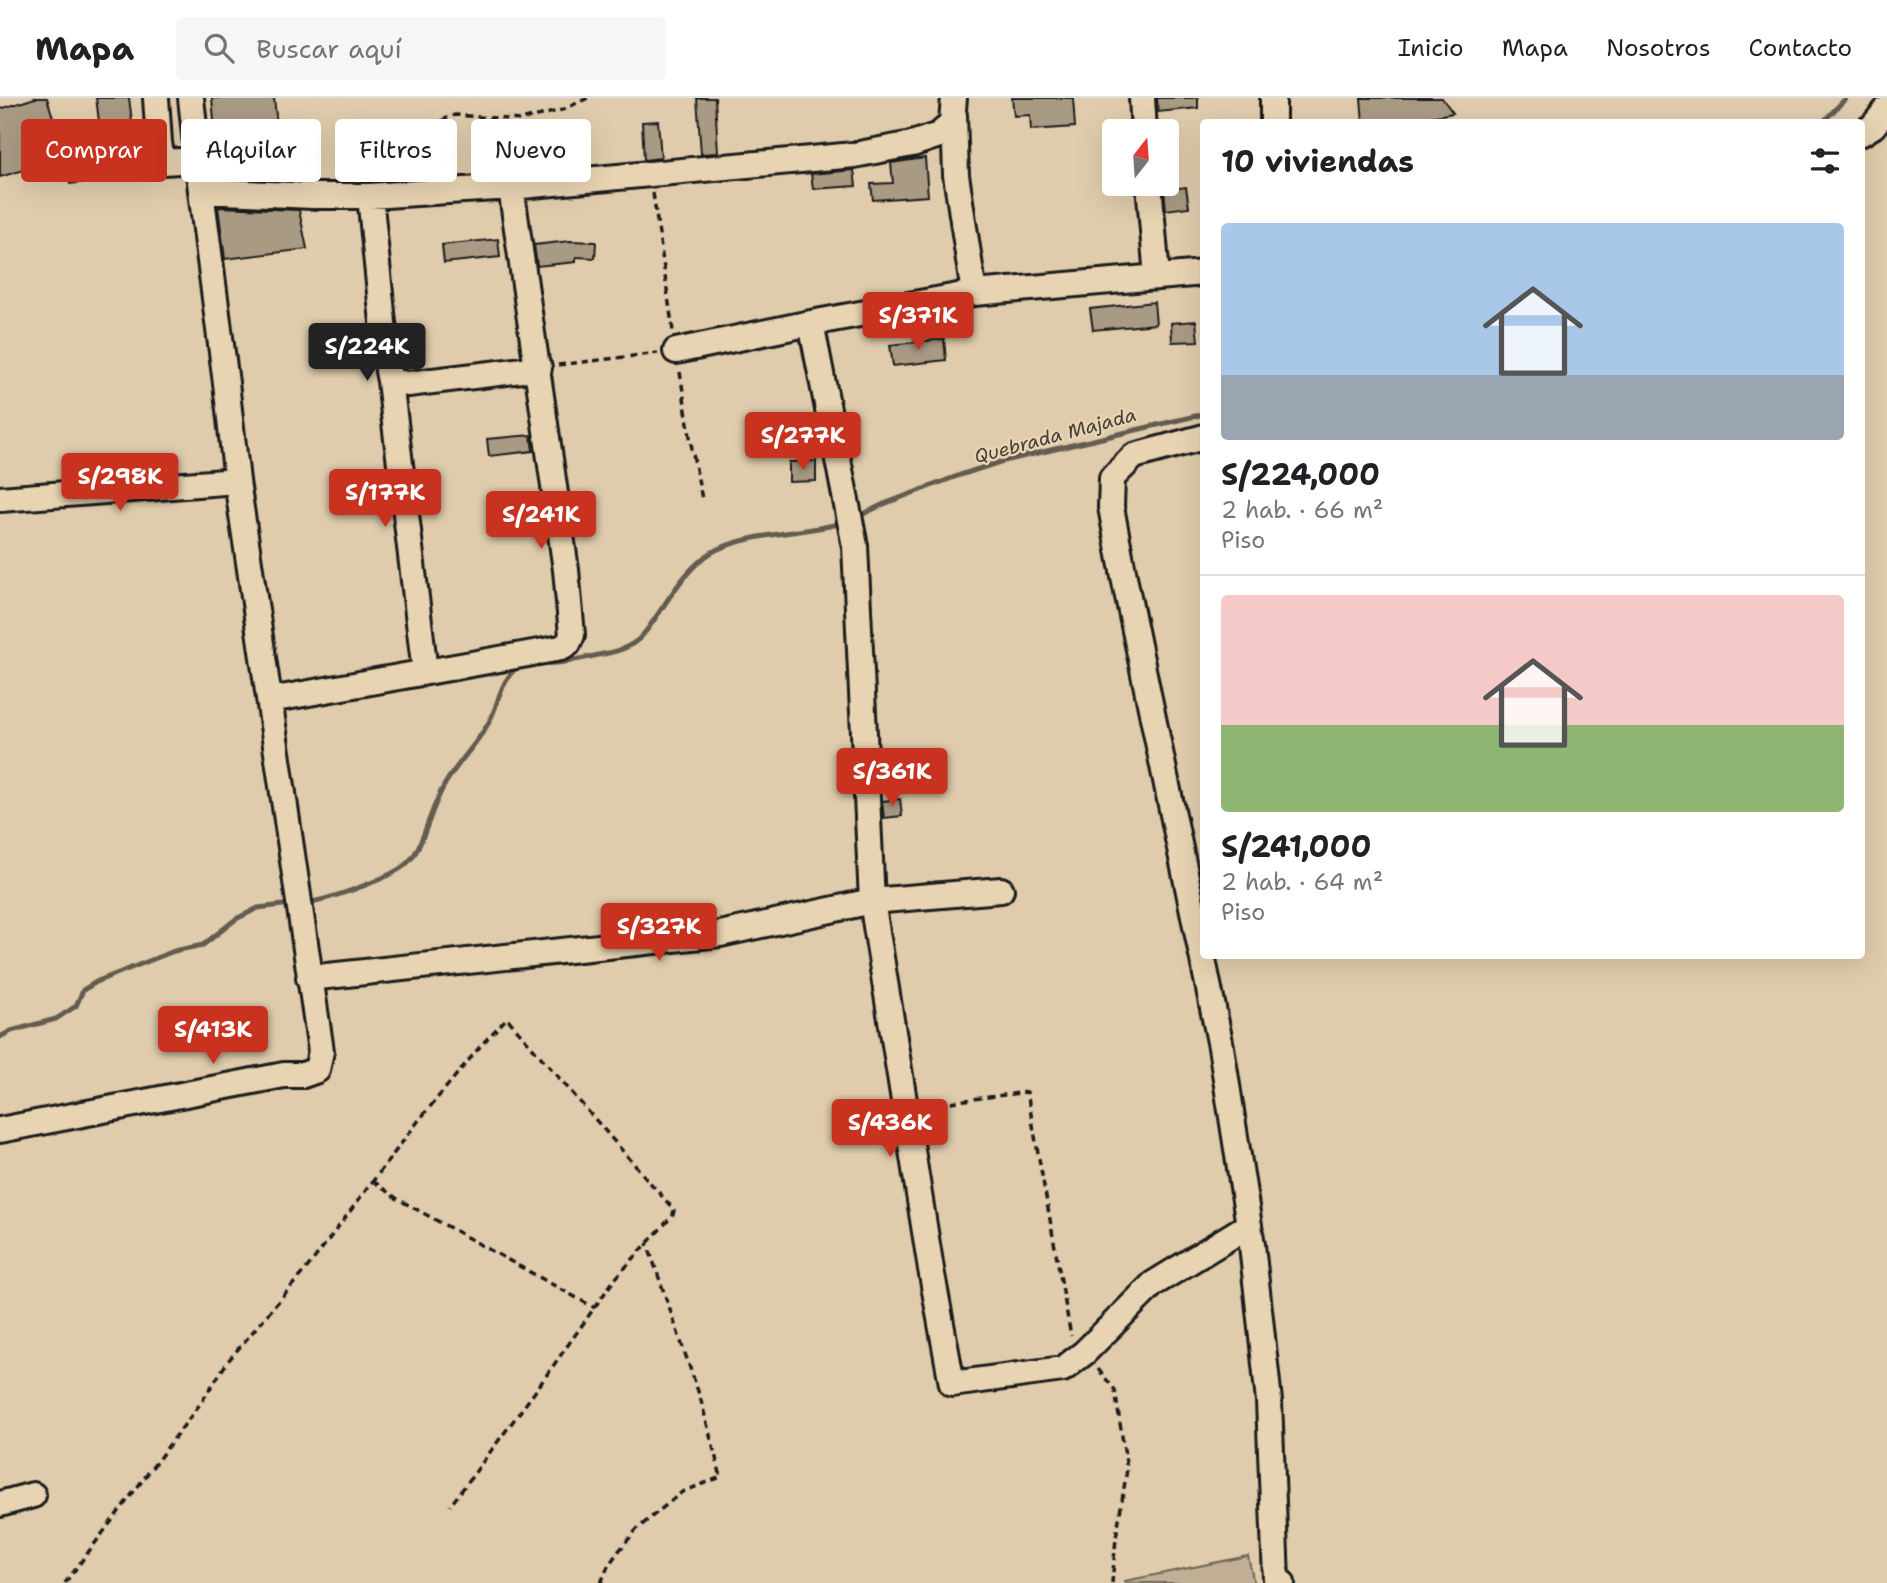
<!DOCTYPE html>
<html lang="es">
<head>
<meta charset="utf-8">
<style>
  body { margin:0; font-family:"Shantell Sans",sans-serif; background:#f6f6f6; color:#202124; height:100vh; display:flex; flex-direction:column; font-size:26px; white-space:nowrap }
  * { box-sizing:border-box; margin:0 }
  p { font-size:23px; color:#757577 }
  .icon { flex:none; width:38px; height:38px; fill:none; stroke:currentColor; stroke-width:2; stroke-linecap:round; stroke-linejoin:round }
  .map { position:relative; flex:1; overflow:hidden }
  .sheet { position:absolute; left:1200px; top:21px; width:665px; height:840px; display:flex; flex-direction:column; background:#fff; border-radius:7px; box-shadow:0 7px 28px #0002 }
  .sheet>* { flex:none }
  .banner { position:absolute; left:21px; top:21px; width:665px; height:63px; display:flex; gap:14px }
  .needle { width:46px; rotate:17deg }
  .controls { position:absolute; left:1102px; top:21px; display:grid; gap:14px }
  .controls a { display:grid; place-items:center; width:77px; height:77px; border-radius:7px; background:#fff; box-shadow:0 7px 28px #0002; font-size:35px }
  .price { position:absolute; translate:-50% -60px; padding:0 16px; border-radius:7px; background:#c8321e; color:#fff; font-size:23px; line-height:46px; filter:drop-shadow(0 2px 4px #0008) }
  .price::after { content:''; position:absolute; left:50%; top:42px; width:21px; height:16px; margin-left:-10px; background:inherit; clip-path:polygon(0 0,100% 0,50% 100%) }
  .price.selected { background:#222; color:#fff }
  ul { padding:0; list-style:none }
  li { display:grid; align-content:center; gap:14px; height:371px; padding:0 21px }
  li+li { border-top:2px solid #e0e0e0 }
  li span { display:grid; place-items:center; height:217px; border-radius:7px; color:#555 }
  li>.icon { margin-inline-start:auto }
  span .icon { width:126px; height:126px; fill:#fffc; stroke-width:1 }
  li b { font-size:30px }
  h2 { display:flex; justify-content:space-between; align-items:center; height:84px; padding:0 21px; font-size:30px }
  .chip { padding:0 24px; border-radius:7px; background:#fff; box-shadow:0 7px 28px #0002; font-size:24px; line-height:63px }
  .chip.selected { background:#c8321e; color:#fff }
  header { display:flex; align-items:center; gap:42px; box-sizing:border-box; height:98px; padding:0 35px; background:#fff; border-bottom:2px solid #e0e0e0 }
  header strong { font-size:33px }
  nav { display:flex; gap:38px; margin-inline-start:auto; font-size:24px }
  .search { width:490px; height:63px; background:#f6f6f6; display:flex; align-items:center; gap:18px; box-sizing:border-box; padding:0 24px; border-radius:7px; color:#757577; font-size:26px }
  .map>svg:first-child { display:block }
  .green { fill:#c0af95; stroke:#6e6658; stroke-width:2 }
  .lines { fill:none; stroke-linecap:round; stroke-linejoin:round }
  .stream { stroke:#635c50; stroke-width:5 }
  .building { fill:#a99a84; stroke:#1c1c1c; stroke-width:2 }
  .minor-casing { stroke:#1c1c1c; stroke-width:30 }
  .path { stroke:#1c1c1c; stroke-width:3.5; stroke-dasharray:7 5; stroke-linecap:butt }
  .minor { stroke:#e8d3b2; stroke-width:24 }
  .labels { text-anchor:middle; stroke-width:5; stroke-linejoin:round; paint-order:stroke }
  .water-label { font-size:19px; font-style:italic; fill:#46413a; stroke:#e8d3b2 }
</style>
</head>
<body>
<header>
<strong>Mapa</strong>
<div class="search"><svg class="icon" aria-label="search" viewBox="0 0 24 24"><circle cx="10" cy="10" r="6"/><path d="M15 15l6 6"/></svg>Buscar aquí</div>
<nav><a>Inicio</a><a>Mapa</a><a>Nosotros</a><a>Contacto</a></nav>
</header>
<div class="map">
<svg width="1887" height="1485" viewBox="0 0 1887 1485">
  <rect width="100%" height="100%" fill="#e0ccac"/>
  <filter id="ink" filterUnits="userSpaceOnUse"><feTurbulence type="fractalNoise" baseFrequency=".0143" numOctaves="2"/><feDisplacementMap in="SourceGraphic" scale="14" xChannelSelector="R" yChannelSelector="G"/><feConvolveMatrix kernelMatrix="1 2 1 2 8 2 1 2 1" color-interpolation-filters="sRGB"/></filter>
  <g filter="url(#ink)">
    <!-- green -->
    <path class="green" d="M1248,1458L1254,1485H1126L1125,1483Z"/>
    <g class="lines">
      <!-- stream -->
      <path class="stream" d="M1823,24L1846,0
        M857,419L884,406L960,377L1000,364L1204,316
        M537,564C555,568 572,562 590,559C605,555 622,554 635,544C644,538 650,528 656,519C671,497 691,464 716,452C755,434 801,436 842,425
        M304,805C326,803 388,781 405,767C410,763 415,756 418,750C428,729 433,706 445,686C458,664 477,646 489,624C500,603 499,585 518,568
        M0,939L11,933L56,921L76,908L83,892L98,883L174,853L203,847L236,821L258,810L291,806"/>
    </g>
    <!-- building -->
    <path class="building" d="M35,0H47L58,36L100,31L96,0H129L139,78L70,86L67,59L0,79V11Z
      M212,0H274L278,36L249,39L250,75H214L213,44H216Z
      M697,0H715L718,55L701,56Z
      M1012,0H1073L1075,29L1031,32L1030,17L1014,18Z
      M1157,0H1198V10L1158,14Z
      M1361,0H1442L1453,15L1401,24H1363Z
      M658,23L661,60L644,62L642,24Z
      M925,60L928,98L873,102L871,86L893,85L891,65Z
      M854,72L856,88L813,91L811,76Z
      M1186,89L1189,109L1166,112L1164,92Z
      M218,109L299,112L307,151L225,161Z
      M498,141L500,159L444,165L442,147Z
      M570,143L596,144L595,160L576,159V164L537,168L534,147Z
      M1154,204L1156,226L1093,232L1090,211Z
      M1196,223L1198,243L1172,244L1171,225Z
      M944,241L946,262L893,268L890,247Z
      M531,337L533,353L489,358L487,341Z
      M816,363V383L789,384V364Z
      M900,701L902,718L884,720L882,703Z"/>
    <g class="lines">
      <defs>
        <path id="minor" d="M156,0L159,44L162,64L198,62
          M1142,0L1144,33
          M1273,0V24
          M954,17L956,77L974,195L1204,175
          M1862,35L1873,28L1887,11
          M1149,86L1157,179
          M201,93L313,98H370L511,89L854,57L912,46L939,37L948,29L952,23L954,0
          M370,98L388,273L390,283L408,286L539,270
          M811,225L855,448L872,803L931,1171L952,1286L1063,1271L1084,1255L1153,1186L1249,1127
          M676,253L811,225L974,195
          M390,283L425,574
          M1204,339L1134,358L1112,380L1111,409L1125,484L1221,949L1252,1147L1269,1303L1276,1482L1282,1485
          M0,401L237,383
          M270,602L561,550L568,546L572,537L566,472L511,89
          M309,880L720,836L872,803L1001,792
          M0,1032L284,977H303L317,972L321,953L237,383L226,285L201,93L191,0
          M0,1406L33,1397"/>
      </defs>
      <!-- minor casing -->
      <use href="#minor" class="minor-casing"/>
      <!-- path -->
      <path class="path" d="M377,76C404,58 424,27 455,17L521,22L562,12L588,0
        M653,95L673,233
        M558,267L658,255
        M680,274L692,351L702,401
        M927,1007L1027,994L1071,1238
        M373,1083L396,1100L595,1210
        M1098,1271L1115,1292L1127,1371L1116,1440L1112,1485
        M65,1485L200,1306L228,1263L311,1165L419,1022L483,945L507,920L674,1112L673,1117L614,1182L534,1295L450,1408
        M601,1485L608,1468L618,1454L637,1431L682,1394L721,1379L700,1299L647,1145"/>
      <!-- minor -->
      <use href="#minor" class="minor"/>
    </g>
  </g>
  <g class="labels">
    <!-- water labels -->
    <g class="water-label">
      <text transform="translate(1055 337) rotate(-15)" y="7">Quebrada Majada</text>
    </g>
  </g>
</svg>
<div class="controls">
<a><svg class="needle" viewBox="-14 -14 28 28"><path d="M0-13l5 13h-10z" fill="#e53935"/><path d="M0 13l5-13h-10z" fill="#757577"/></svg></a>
</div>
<b class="price" style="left:918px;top:254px">S/371K</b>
<b class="price selected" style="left:367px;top:285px">S/224K</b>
<b class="price" style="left:803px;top:374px">S/277K</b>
<b class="price" style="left:120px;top:415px">S/298K</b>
<b class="price" style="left:385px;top:431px">S/177K</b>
<b class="price" style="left:541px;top:453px">S/241K</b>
<b class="price" style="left:892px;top:710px">S/361K</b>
<b class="price" style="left:659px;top:865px">S/327K</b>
<b class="price" style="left:213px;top:968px">S/413K</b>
<b class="price" style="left:890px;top:1061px">S/436K</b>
<div class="banner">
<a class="chip selected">Comprar</a>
<a class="chip">Alquilar</a>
<a class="chip">Filtros</a>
<a class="chip">Nuevo</a>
</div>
<section class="sheet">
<h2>10 viviendas<svg class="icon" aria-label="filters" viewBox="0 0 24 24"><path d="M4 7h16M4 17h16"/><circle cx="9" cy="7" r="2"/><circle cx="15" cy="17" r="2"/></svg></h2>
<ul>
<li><span style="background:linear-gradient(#a9c7e8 70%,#9aa5b1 0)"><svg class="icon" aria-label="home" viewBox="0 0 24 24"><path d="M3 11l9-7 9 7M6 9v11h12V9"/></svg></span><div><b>S/224,000</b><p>2 hab. · 66 m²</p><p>Piso</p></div></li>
<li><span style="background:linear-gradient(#f6c9c9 60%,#8fb573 0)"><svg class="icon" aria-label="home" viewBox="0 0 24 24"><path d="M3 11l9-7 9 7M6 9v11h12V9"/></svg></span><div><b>S/241,000</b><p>2 hab. · 64 m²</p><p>Piso</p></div></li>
</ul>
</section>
</div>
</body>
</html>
